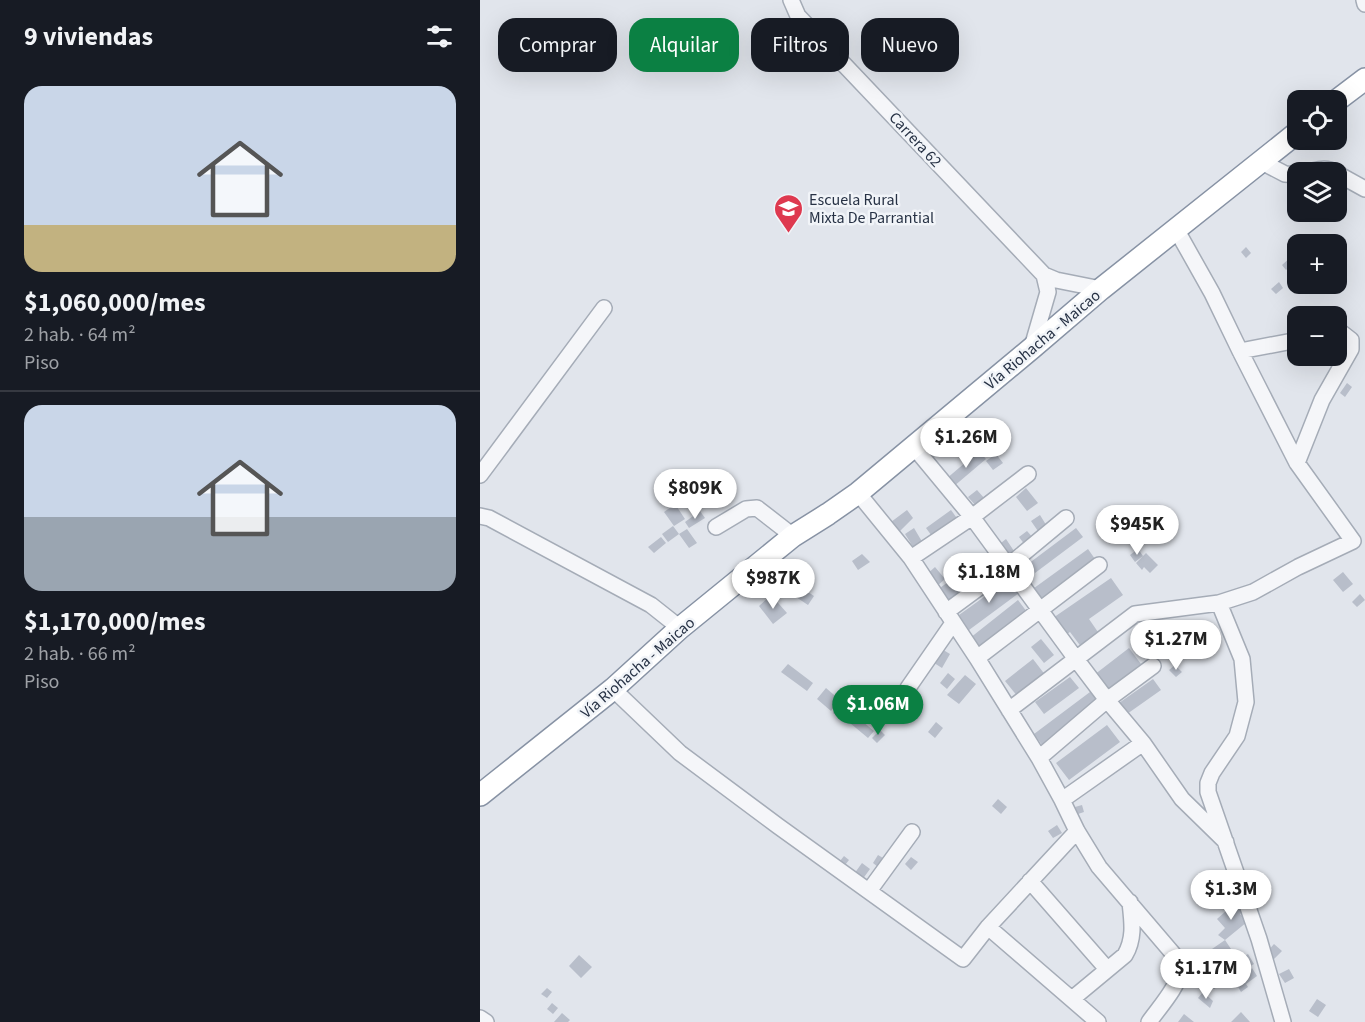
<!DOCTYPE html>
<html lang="es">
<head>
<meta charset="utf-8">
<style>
  body { margin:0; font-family:"Source Sans 3",sans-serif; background:#242831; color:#f1f3f6; height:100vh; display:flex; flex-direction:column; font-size:22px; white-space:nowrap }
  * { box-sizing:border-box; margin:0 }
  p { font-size:20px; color:#9ea1a6 }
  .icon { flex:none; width:33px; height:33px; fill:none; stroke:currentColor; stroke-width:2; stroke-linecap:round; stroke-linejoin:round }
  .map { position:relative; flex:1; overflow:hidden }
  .details { display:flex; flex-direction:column; background:#171b24; width:480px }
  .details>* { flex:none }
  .banner { position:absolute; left:18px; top:18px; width:570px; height:54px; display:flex; gap:12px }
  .fabs { position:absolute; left:807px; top:90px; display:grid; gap:12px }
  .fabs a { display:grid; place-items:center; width:60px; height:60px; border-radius:12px; background:#171b24; box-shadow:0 6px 24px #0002; font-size:30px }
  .price { position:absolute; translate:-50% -51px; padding:0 14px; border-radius:21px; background:#fff; color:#222; font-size:20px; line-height:39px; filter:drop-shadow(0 2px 3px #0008) }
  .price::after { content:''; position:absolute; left:50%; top:36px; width:18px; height:14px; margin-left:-9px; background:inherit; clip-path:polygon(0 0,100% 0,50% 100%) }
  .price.on { background:#0b8043; color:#fff }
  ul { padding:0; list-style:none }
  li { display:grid; align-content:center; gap:12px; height:318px; padding:0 24px }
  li+li { border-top:2px solid #363941 }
  li span { display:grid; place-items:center; height:186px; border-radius:18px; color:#555 }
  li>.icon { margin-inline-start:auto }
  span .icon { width:108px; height:108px; fill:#fffc; stroke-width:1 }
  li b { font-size:26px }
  h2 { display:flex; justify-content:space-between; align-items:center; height:72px; padding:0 24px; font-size:26px }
  .chip { padding:0 21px; border-radius:18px; background:#171b24; box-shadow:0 6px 24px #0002; font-size:21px; line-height:54px }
  .chip.on { background:#0b8043; color:#fff }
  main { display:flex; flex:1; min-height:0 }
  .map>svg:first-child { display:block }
  .building { fill:#b8beca }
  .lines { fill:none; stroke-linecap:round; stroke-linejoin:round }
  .minor-casing { stroke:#a5acb7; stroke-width:18 }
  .highway-casing { stroke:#8792a4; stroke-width:24 }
  .minor { stroke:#f5f6f9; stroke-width:15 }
  .highway { stroke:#fff; stroke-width:21 }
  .labels { text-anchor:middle; stroke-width:5; stroke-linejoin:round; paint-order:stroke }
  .street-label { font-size:16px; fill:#273245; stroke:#f1f4f8 }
  .poi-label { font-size:16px; fill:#273245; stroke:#f1f4f8; text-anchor:start }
</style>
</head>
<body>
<main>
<section class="details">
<h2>9 viviendas<svg class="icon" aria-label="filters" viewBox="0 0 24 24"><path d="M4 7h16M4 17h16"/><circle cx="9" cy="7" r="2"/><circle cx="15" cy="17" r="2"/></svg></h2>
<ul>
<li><span style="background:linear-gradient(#c9d6e8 75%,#c2b280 0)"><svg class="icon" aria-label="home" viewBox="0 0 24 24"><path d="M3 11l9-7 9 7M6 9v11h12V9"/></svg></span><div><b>$1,060,000/mes</b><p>2 hab. · 64 m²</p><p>Piso</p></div></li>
<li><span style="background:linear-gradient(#c9d6e8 60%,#9aa5b1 0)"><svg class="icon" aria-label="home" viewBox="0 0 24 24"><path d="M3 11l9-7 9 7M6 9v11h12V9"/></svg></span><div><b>$1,170,000/mes</b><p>2 hab. · 66 m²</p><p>Piso</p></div></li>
</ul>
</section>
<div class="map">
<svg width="885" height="1022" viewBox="0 0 885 1022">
  <rect width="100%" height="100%" fill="#e1e5ec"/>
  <!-- building -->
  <path class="building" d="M766,247L771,253L766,258L761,252Z
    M812,256L816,262L806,270L802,265Z
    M799,282L803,288L796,294L791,289Z
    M867,383L872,387L865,397L860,393Z
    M499,451L506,459L473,487L466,479Z
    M516,454L523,463L513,470L506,461Z
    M546,488L558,503L547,511L536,497Z
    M497,490L505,499L496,506L488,497Z
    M188,492L195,502L189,507L182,497Z
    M195,504L205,519L194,526L184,512Z
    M427,510L433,518L418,533L411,522Z
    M471,510L479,521L454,539L446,528Z
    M220,511L225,518L209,528L205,522Z
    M560,515L568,528L560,534L551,521Z
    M193,526L199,534L188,542L182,534Z
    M434,528L444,545L435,550L425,534Z
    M596,528L603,537L543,582L536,573Z
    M207,529L217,543L209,548L199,534Z
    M547,531L554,539L545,545L539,537Z
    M181,537L186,543L174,553L168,547Z
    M526,539L536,554L527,560L517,546Z
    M608,549L615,559L558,602L550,591Z
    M658,549L663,556L655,562L650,555Z
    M510,552L520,566L468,604L457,590Z
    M666,553L678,565L670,573L664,567L662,570L656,563Z
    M382,554L390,562L378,570L372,561Z
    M455,567L465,579L456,587L446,575Z
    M863,572L873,584L863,592L853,580Z
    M631,578L643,595L609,619L620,635L602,648L590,632L583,637L570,620Z
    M529,579L539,593L489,630L479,615Z
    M319,586L334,596L328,605L313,595Z
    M880,594L885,600L877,607L872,602Z
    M291,595L307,613L293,624L279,606Z
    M538,600L547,612L499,649L490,638Z
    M561,639L574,655L564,663L551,647Z
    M460,648L470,654L462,668L451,661Z
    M649,648L661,664L626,691L614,675Z
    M553,659L566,676L538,697L525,681Z
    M308,664L333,683L327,691L301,672Z
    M695,665L702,672L696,677L689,670Z
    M468,673L475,679L467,689L460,683Z
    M485,675L496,684L479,704L467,695Z
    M590,677L599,688L564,714L555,702Z
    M673,679L681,690L647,714L639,703Z
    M346,688L360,700L351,711L337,699Z
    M614,689L622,700L562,745L554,734Z
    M362,700L375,709L366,722L353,713Z
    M376,716L394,731L388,738L370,723Z
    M456,722L463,728L455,738L448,732Z
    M627,725L640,742L589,780L576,763Z
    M400,730L405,735L397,743L392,738Z
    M518,799L527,807L521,814L512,806Z
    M602,805L604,812L598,814L595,807Z
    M577,825L582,833L573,838L568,831Z
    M398,855L403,858L398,867L393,863Z
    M364,856L369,860L365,865L360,861Z
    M431,857L438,862L431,870L425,864Z
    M382,863L390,869L382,880L374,874Z
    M788,879L792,889L773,897L768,887Z
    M755,903L763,912L760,914L767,922L745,940L738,935L745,928L737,919Z
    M745,940L755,955L728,973L719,958Z
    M794,944L802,951L793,960L786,953Z
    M768,954L774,964L758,973L752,963Z
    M99,955L112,967L101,978L89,966Z
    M745,968L751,978L734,989L728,979Z
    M772,968L777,976L766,984L768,987L761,992L754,980Z
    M809,969L814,978L805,983L799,974Z
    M67,988L72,992L67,998L61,994Z
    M723,992L733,1001L730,1008L718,998Z
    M837,999L846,1005L838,1017L829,1011Z
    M72,1003L78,1008L73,1014L67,1009Z
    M761,1012L770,1022H751Z
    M82,1013L90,1020L88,1022H74Z
    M704,1014L714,1022H698Z"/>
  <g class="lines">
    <defs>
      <path id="minor" d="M311,0L318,16L564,275L576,280L621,289
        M884,0L885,4
        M780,161L805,174L818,175
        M828,172C838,170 846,167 855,172
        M856,173L885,189
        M552,347L568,292L564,275
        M760,351L818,340
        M434,447L492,517L596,659L627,700L663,743L702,799L746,842
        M817,463L842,400L871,349V340L862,333H856
        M0,475L124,308
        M378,493L431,558L497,658L559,758L582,800L597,831L619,867L695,956C697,960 700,965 700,970C700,985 678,1009 669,1022
        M0,516L9,518L171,605L200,628
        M236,527L266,509L277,508L313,536
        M431,558L492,517L548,474
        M739,603L762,659L766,702L757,736L732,773L728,783V792L779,939L803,1022
        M466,612L527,567L586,518
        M497,658L619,565
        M428,688L473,623
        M133,689L200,753L298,826L483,959L508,927L597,831
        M529,710L655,614L739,603L773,592L818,567L873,541L817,463L760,351L732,293L696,229
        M559,758L627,700L673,666
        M582,800L663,743
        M550,881L627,969
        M389,891L432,832
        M508,927L618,1022
        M592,999L645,955C655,938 652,921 650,902
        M0,1018L6,1022"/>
      <path id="highway" d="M856,101L885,79
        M0,795L133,689L200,628L313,536L348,514L378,493L552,348L621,289L818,132"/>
    </defs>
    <!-- minor casing -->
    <use href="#minor" class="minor-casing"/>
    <!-- highway casing -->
    <use href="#highway" class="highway-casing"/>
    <!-- minor -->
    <use href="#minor" class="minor"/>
    <!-- highway -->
    <use href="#highway" class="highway"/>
  </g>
  <!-- icons -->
  <defs>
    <symbol id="school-pin" viewBox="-11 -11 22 30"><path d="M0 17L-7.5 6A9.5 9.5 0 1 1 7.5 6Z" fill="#de394f" stroke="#f1f4f8"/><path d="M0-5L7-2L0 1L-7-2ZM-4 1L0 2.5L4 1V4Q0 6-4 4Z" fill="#fff"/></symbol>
  </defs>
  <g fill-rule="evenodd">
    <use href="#school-pin" x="292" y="192" width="33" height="45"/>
  </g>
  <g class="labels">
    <!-- street labels -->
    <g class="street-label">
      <text transform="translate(436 139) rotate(47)" y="6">Carrera 62</text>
      <text transform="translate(562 339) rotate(-40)" y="6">Vía Riohacha - Maicao</text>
      <text transform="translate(157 667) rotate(-41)" y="6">Vía Riohacha - Maicao</text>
    </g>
    <!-- poi labels -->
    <g class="poi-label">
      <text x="329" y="205">Escuela Rural<tspan x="329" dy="18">Mixta De Parrantial</tspan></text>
    </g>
  </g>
</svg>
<div class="fabs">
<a><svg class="icon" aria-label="locate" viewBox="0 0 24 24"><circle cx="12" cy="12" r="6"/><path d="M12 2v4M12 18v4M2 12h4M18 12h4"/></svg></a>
<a><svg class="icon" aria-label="layers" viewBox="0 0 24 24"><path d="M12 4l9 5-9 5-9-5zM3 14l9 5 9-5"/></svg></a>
<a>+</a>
<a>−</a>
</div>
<b class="price" style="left:486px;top:469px">$1.26M</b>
<b class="price" style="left:215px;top:520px">$809K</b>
<b class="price" style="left:657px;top:556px">$945K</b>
<b class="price" style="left:509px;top:604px">$1.18M</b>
<b class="price" style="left:293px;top:610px">$987K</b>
<b class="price" style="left:696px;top:671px">$1.27M</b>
<b class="price on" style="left:398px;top:736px">$1.06M</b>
<b class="price" style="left:751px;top:921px">$1.3M</b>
<b class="price" style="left:726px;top:1000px">$1.17M</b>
<div class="banner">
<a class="chip">Comprar</a>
<a class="chip on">Alquilar</a>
<a class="chip">Filtros</a>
<a class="chip">Nuevo</a>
</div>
</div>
</main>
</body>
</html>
